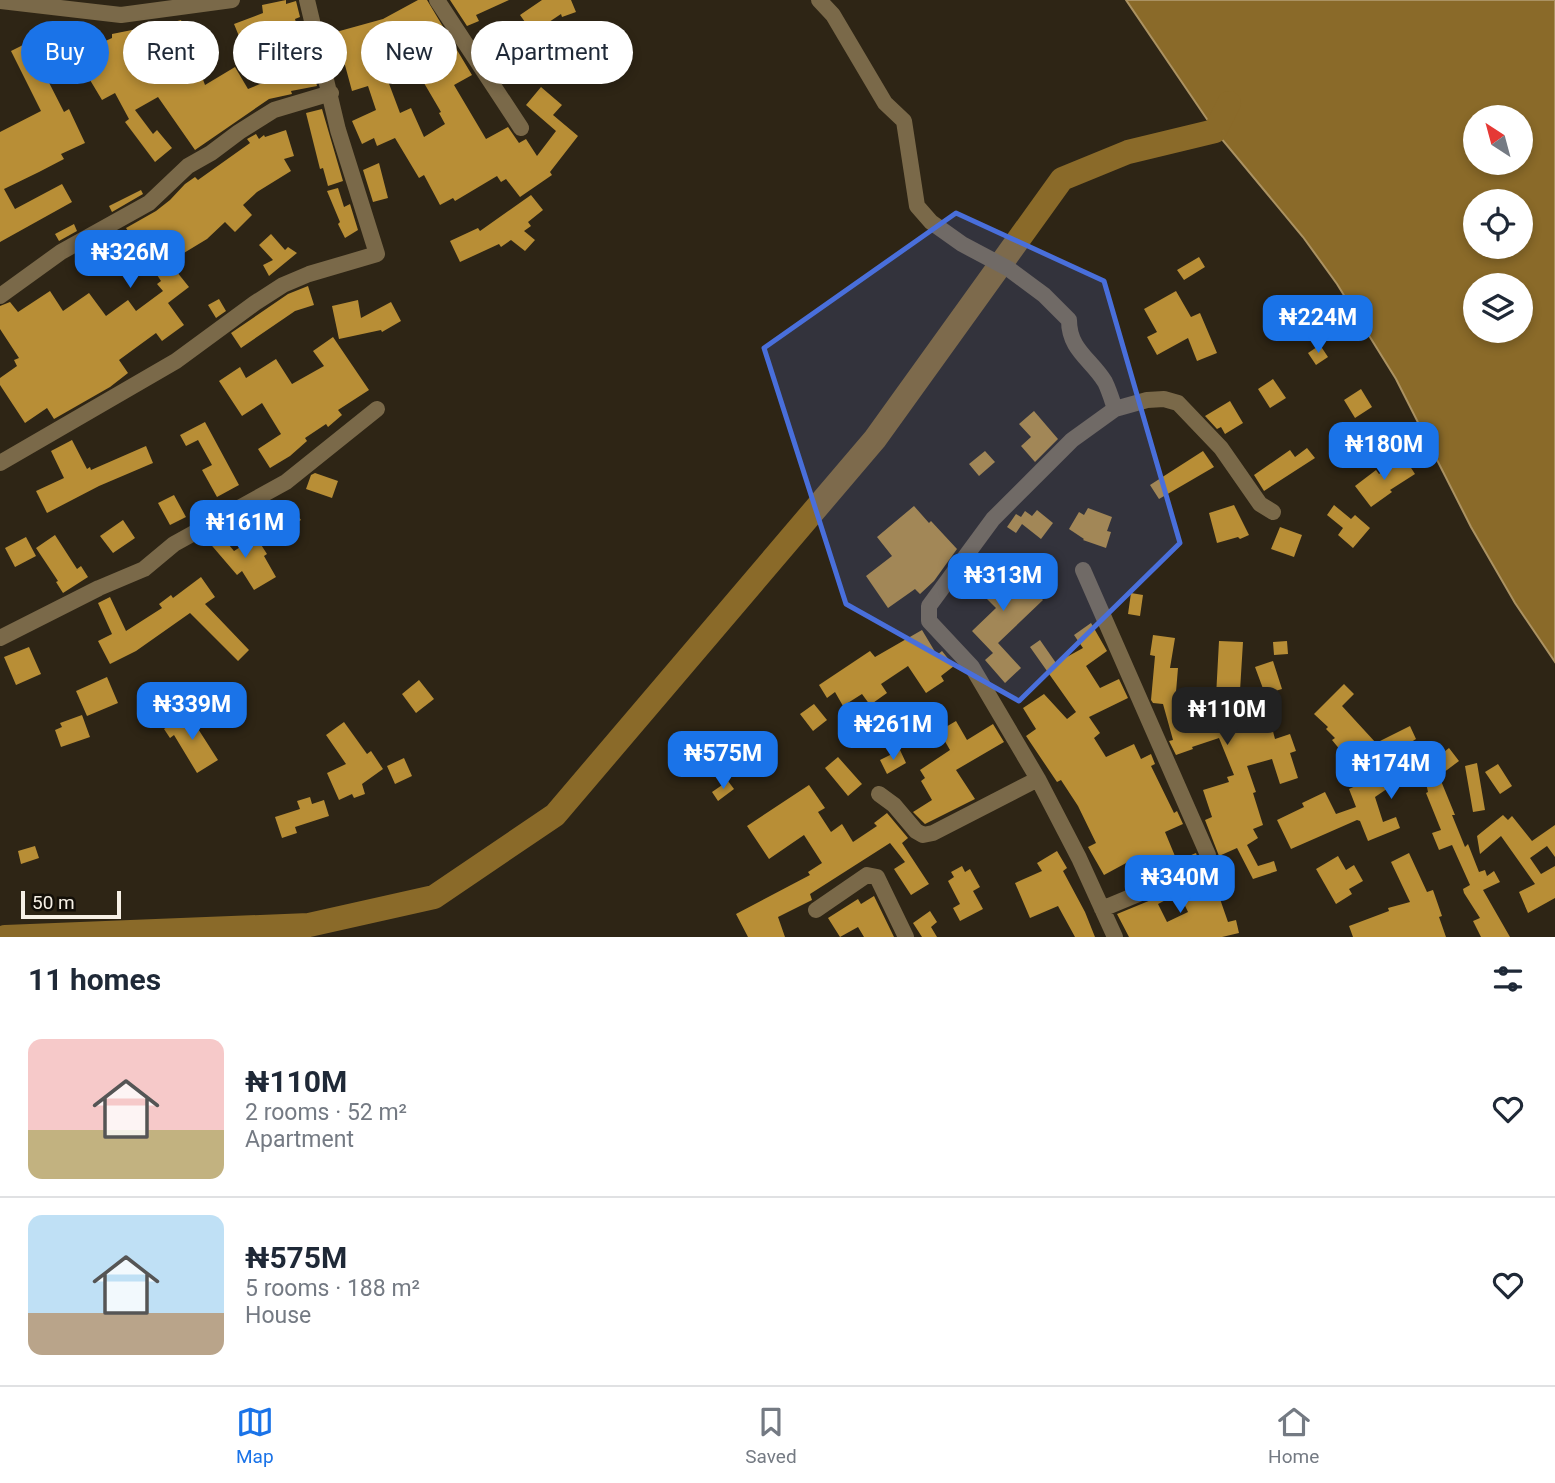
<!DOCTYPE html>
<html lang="en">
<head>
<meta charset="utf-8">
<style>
  body { margin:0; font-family:Roboto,sans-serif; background:#f2f2f3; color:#1f2937; height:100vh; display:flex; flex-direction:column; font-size:26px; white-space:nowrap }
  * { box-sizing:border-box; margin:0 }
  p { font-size:23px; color:#747a83 }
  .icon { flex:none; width:38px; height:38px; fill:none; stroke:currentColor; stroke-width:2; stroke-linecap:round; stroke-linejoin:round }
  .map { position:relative; height:937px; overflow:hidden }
  .drawer { display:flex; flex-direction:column; background:#fff; flex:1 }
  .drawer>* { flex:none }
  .hud { position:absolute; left:21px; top:21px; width:700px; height:63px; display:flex; gap:14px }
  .needle { width:46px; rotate:324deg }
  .fabs { position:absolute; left:1463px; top:105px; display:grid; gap:14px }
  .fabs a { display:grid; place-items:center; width:70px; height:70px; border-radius:50%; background:#fff; box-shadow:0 4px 10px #0003; font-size:35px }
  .scale { position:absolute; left:21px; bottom:18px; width:100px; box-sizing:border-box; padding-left:7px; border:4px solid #f7f1e6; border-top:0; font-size:19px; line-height:24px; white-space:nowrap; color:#f7f1e6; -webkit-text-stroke:5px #130f08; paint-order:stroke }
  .price { position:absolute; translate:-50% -60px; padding:0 16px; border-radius:14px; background:#1a73e8; color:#fff; font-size:23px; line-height:46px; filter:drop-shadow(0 2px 4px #0008) }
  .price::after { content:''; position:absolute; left:50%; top:42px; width:21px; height:16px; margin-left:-10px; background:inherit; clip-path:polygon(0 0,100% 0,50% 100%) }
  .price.active { background:#222; color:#fff }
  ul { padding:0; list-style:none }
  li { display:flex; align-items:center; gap:21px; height:175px; padding:0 28px }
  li+li { border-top:2px solid #e0e1e3 }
  li span { display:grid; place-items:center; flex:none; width:196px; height:140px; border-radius:14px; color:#555 }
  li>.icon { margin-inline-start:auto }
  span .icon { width:84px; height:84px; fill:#fffc; stroke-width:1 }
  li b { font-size:30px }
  h2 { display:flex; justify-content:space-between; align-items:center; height:84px; padding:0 28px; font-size:30px }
  .pill { padding:0 24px; border-radius:32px; background:#fff; box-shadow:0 4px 10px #0003; font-size:24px; line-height:63px }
  .pill.active { background:#1a73e8; color:#fff }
  .dock { display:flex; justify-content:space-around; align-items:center; height:98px; border-top:2px solid #e0e1e3; background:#fff; font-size:19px; color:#747a83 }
  .dock a { display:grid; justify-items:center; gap:4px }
  .dock .active { color:#1a73e8 }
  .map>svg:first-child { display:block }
  .water { fill:#8a6a29; stroke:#ab9262; stroke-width:2; fill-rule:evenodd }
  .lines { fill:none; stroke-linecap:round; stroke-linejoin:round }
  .river { stroke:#8a6a29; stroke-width:24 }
  .building { fill:#b88e36; fill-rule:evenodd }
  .minor { stroke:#7a6949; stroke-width:16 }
  .marked { fill:#496fdb; fill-opacity:0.2; stroke:#496fdb; stroke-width:5; stroke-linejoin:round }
</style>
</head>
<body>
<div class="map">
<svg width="1555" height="937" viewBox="0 0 1555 937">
  <rect width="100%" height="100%" fill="#2e2515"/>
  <!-- water -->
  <path class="water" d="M1126,0H1555V662L1515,603L1471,527L1396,379L1337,284L1303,237L1215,131ZM1475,117H1521V163H1475ZM1475,201H1521V247H1475ZM1475,285H1521V331H1475Z"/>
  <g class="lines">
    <!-- river -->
    <path class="river" d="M5,937L309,925L434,897L555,815L875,439L1062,179L1128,152L1215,131L1229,103"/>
  </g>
  <!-- building -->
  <path class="building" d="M286,0V4L296,1L300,17L295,19L302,43L306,42L317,86L291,91L292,94L269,99L195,150L158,97L135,110L153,134L157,130L172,148L155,162L125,122L129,119L115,93L102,100L75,55L112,38V34L142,28L144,38L130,41L154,81L159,77L163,83L183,76L163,25L181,20L205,85L235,67L248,89L284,74L276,49L269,51L266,37L243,46L234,24L263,13L262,5Z
    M418,0H427L472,75L454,85L486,139L508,127L519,143L526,139L537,156L556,131L526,105L541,87L562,105L553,115L578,136L550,172L552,175L520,197L506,179L501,182L497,176L455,201L453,198L440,205L424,175L419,178L395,138L377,146L374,138L362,144L352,121L376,110L368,86L352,91L336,32L383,19ZM435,53L445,70L424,83L441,112L439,113L445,124L424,137L411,108L400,113L388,81L392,80L391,76Z
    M450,0H509L476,15L479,21L467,26Z
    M542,0H571L576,12L562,17L561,14L531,34L539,45L522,58L527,66L509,79L490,52L512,36L510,33L525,22L520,15Z
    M52,23L66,44L39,63L64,112L69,109L85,143L61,154L64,159L39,172L4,189L15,209L62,184L72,202L0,242V132L41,111L11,51L35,39L33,36Z
    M322,109L343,181L328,186L323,168L320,169L306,113Z
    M286,130L294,156L284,159L291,171L257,192L243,205L252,215L235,232L225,222L207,239L169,262L189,287L168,303L184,325L162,341L156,333L119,360L128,373L110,387L54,419L47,408L25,423L0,385V378L17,366L14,360L19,358L0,329V306L10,302L18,312L50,291L63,311L89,293L106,316L128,300L136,311L163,291L157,284L161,281L126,228L156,211L170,200L185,184L195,177L198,180L250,143L247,139L256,134L259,139L264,135L265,137Z
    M379,163L388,198L373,202L363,170Z
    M338,188L344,207L350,204L358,230L345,238L338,224L340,222L327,191Z
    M141,190L143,194L112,212L109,206Z
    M531,195L543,210L528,222L531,226L524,231L535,240L525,251L511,240L501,247L499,244L460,262L450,241L478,228L480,231Z
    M74,224L77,231L59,241L55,234Z
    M271,234L285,250L288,247L297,253L269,276L263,265L273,260L259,245Z
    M1199,257L1205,267L1184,280L1177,270Z
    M308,286L314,305L295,311L241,348L231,333L288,294Z
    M1176,291L1191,317L1200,313L1217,353L1197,361L1188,338L1157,355L1147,337L1157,332L1144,309Z
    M219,299L226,311L216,318L208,305Z
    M358,300L361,318L391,302L401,321L382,332L381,330L339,339L332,306Z
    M333,337L369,390L338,410L342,415L328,427L326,424L305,438L307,441L290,456L270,468L258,449L281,434L262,403L242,416L219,381L240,367L246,378L276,359L292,384L324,366L313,351Z
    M1320,345L1328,357L1316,365L1308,353Z
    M1273,379L1286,398L1270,408L1258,389Z
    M1361,389L1372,407L1355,418L1344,400Z
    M1230,401L1243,423L1225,434L1221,427L1217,429L1205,416Z
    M1034,411L1058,439L1035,462L1021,446L1031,437L1019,424Z
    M205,422L239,485L217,497L202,470L212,465L198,440L186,446L180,435Z
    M72,440L87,469L90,467L91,470L146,446L153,463L99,486L47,513L36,491L64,478L51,451Z
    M1307,448L1315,458L1264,491L1254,475L1290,450L1295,457Z
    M985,451L995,462L979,476L969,464Z
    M1203,451L1214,467L1159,499L1150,485Z
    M1404,457L1415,474L1390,490L1392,492L1371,507L1355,486L1376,470L1379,474Z
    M315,473L338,481L332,498L306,489L311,475Z
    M174,495L186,517L170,525L158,503Z
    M281,504L284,508L290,504L301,520L265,543L255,527L266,520L263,515Z
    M1234,505L1249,535L1240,539L1238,537L1217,543L1209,513Z
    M1334,505L1351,519L1355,515L1370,528L1353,548L1338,535L1343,528L1327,515Z
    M914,506L929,523L931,521L957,549L934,581L920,594L915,589L888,608L866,576L892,556L877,537Z
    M1088,508L1112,517L1107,531L1111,532L1106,548L1083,540L1084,539L1069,529L1079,512L1084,515Z
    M1037,510L1053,523L1041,539L1022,524L1016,533L1007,527L1016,514L1021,517L1025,511L1032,516Z
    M123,520L135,538L113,553L100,536Z
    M1280,527L1302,535L1294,557L1271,549Z
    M218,532L234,551L256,537L267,554L264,556L276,577L254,590L242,571L237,575L207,540Z
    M55,535L77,569L81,566L88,577L63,593L56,582L58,581L36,548Z
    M26,537L36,556L15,567L5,548Z
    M1008,561L1043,600L998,643L1021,668L1005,683L985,660L993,653L972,631L996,608L964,576L973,567L986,580Z
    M201,577L215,597L205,604L249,650L238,661L190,613L136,651L110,664L98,641L112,634L98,603L110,597L126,631L162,608L159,604L171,595L173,598Z
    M1131,593L1143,595L1140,616L1128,614Z
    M1091,623L1107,651L1086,666L1100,688L1119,679L1128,698L1089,717L1100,733L1094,738L1106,757L1134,744L1141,759L1151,754L1155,764L1151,766L1174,813L1177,811L1183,824L1165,832L1177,861L1196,853L1197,856L1135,884L1128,862L1104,875L1088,847L1096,843L1078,806L1061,780L1057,782L1026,736L1036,729L1023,708L1044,694L1067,719L1076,712L1030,647L1040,640L1056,663L1083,648L1074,635Z
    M922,630L937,655L942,651L954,666L941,676L944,681L926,693L908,666L881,684L887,693L870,705L862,694L843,706L835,692L827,698L819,685L870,651L875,657Z
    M1153,635L1175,638L1170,668H1178L1174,716L1182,713L1185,724L1215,715L1219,641L1243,642L1239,707L1265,701L1275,739L1290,734L1296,751L1290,753L1298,778L1280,784L1272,759L1247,766L1256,792L1253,793L1263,825L1253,829L1258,838L1247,845L1258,866L1274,861L1277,871L1253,879L1237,848L1219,856L1205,820L1212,817L1203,790L1229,782L1227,777L1234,775L1219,738L1192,747L1193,749L1176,755L1169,741L1173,740L1163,704L1153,703L1151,700L1155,656L1150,655Z
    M1287,641L1288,654L1274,655L1273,642Z
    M29,647L41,674L16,685L4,657Z
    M1273,661L1282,689L1265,694L1255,667Z
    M107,677L118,703L87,716L76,691Z
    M419,680L434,699L416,713L402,694Z
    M1344,684L1354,694L1342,706L1376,743L1410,726L1416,739L1408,744L1421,760L1439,756L1449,748L1459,761L1439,776L1455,815H1452L1465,847L1468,844L1479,872L1485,870L1487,876L1494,871L1500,882L1483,890L1510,937H1481L1473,921L1480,918L1464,893L1463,889L1470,885L1452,845L1439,850L1432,833L1441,830L1426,793L1428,792L1422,765L1375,797L1383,822L1396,817L1400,828L1368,841L1360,821L1357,820L1291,849L1277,820L1304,807L1302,803L1325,792L1336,814L1356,807L1349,789L1360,784L1355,777L1371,767L1351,742L1341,751L1332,740L1335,738L1326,729L1328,727L1314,714Z
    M814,704L827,720L813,731L800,714Z
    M910,709L924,728L907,741L893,721Z
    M190,710L197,719L193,721L218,760L197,773L174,735L170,738L164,729Z
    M82,715L90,737L61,747L55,730L62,727L60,723Z
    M956,721L967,740L993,724L1004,742L956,770L975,799L925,824L913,812L932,800L921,781L925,778L920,770L950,750L939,731Z
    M344,722L367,754L371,751L383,769L362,784L365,794L354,798L352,794L339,800L327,773L346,764L326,735Z
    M900,750L906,763L887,774L880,760Z
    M838,757L862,784L848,796L825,768Z
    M404,758L412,776L395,784L387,766Z
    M1477,763L1485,810L1473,812L1465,766Z
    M1498,764L1512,786L1500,794L1485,772Z
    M728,781L734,789L718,801L712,792Z
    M809,785L825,808L818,812L831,832L842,824L853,842L877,826L874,823L887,813L908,838L902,843L929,884L911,895L894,869L905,862L890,843L810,894L812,900L778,917L785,937H748L736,914L810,875L808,872L822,863L804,835L769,859L747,826Z
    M310,797L312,804L324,800L329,816L295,827L297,833L282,838L275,817L300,809L297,801Z
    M1503,815L1508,820L1512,816L1532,841L1555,825V857L1547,846L1530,858L1541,874L1555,866V898L1528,913L1519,892L1535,884L1501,836L1480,854L1477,836Z
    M35,846L39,858L21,864L18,851Z
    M1057,851L1067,868L1063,871L1085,912L1095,937H1075L1058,906L1030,918L1015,883L1042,871L1037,863Z
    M1409,853L1427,892L1433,890L1442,916L1439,917L1446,937H1353L1349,926L1389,911L1388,908L1410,902L1391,862Z
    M1338,856L1346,870L1354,865L1363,881L1349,889L1352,894L1336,904L1316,869Z
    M962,866L965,872L970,869L980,887L973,891L983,909L960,921L953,908L960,904L948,881L954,877L951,872Z
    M1207,877L1217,900L1220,899L1228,922L1236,920L1239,933L1222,937H1129L1117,914ZM1179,893L1188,912L1167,922L1158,904Z
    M874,896L894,937H864L858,927L840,937L828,918L858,899L861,904Z
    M930,911L937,922L931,927L937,937H922L913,923Z"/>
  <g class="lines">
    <!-- minor -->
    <path class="minor" d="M437,0L521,128
      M819,0L833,15L885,103L904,121L917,206L931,222L962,244L1009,269L1044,295L1069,320C1069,350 1091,359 1105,382C1109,390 1112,400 1115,409
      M0,1L121,15L232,0
      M0,296L61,252L149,203L188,166L211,153L239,132L274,110L331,93
      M0,463L176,361L255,303L283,285L309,274L377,254L338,130L307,0
      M1083,570L1208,855V859L1203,867L1102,909
      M0,638L99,588L144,569L174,544L286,482L377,409
      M879,794L894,805L916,831L923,835L933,833L1038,779
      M816,910L867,875L877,877L906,937
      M1115,937L1079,858L1038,779L972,667L929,621V606L993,519L1072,440L1115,409L1147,400L1164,399L1178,403L1221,448L1260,504L1273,512"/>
  </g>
  <!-- marked area -->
  <path class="marked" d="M956,213L1104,281L1180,543L1019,701L846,604L764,348Z"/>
</svg>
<div class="fabs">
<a><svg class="needle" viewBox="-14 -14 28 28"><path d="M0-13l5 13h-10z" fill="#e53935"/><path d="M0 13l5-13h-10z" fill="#747a83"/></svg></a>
<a><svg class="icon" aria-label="locate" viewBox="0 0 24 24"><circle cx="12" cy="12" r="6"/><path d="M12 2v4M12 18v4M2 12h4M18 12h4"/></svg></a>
<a><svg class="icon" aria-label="layers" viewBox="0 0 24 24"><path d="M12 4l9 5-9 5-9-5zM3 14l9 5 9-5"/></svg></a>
</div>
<div class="scale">50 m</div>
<b class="price" style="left:130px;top:290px">₦326M</b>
<b class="price" style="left:1318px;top:355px">₦224M</b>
<b class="price" style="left:1384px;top:482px">₦180M</b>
<b class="price" style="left:245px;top:560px">₦161M</b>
<b class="price" style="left:1003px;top:613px">₦313M</b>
<b class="price" style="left:192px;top:742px">₦339M</b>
<b class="price active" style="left:1227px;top:747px">₦110M</b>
<b class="price" style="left:893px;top:762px">₦261M</b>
<b class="price" style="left:723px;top:791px">₦575M</b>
<b class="price" style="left:1391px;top:801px">₦174M</b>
<b class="price" style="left:1180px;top:915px">₦340M</b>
<div class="hud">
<a class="pill active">Buy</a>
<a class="pill">Rent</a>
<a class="pill">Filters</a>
<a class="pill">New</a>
<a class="pill">Apartment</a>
</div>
</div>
<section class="drawer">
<h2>11 homes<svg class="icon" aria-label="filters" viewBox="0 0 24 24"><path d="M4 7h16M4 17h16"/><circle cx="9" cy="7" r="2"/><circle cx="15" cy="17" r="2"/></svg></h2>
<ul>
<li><span style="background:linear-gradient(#f6c9c9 65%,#c2b280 0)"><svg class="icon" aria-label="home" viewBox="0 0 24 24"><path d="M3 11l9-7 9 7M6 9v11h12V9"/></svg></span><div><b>₦110M</b><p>2 rooms · 52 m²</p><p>Apartment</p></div><svg class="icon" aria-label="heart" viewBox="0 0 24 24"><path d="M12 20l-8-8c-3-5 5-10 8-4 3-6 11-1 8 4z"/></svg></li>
<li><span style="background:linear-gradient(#bfe0f5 70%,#b9a48a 0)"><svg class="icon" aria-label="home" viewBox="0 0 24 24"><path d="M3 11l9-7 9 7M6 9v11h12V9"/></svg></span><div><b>₦575M</b><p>5 rooms · 188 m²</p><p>House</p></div><svg class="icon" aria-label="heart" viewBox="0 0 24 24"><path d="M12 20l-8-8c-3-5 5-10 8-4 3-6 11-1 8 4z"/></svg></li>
</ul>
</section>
<nav class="dock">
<a class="active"><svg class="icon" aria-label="map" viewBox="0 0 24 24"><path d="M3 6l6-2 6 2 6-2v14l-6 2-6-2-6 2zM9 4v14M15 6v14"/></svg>Map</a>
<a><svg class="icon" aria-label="saved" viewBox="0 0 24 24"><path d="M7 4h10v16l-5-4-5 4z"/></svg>Saved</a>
<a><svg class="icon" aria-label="home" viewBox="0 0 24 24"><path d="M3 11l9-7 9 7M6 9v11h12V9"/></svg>Home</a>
</nav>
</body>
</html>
